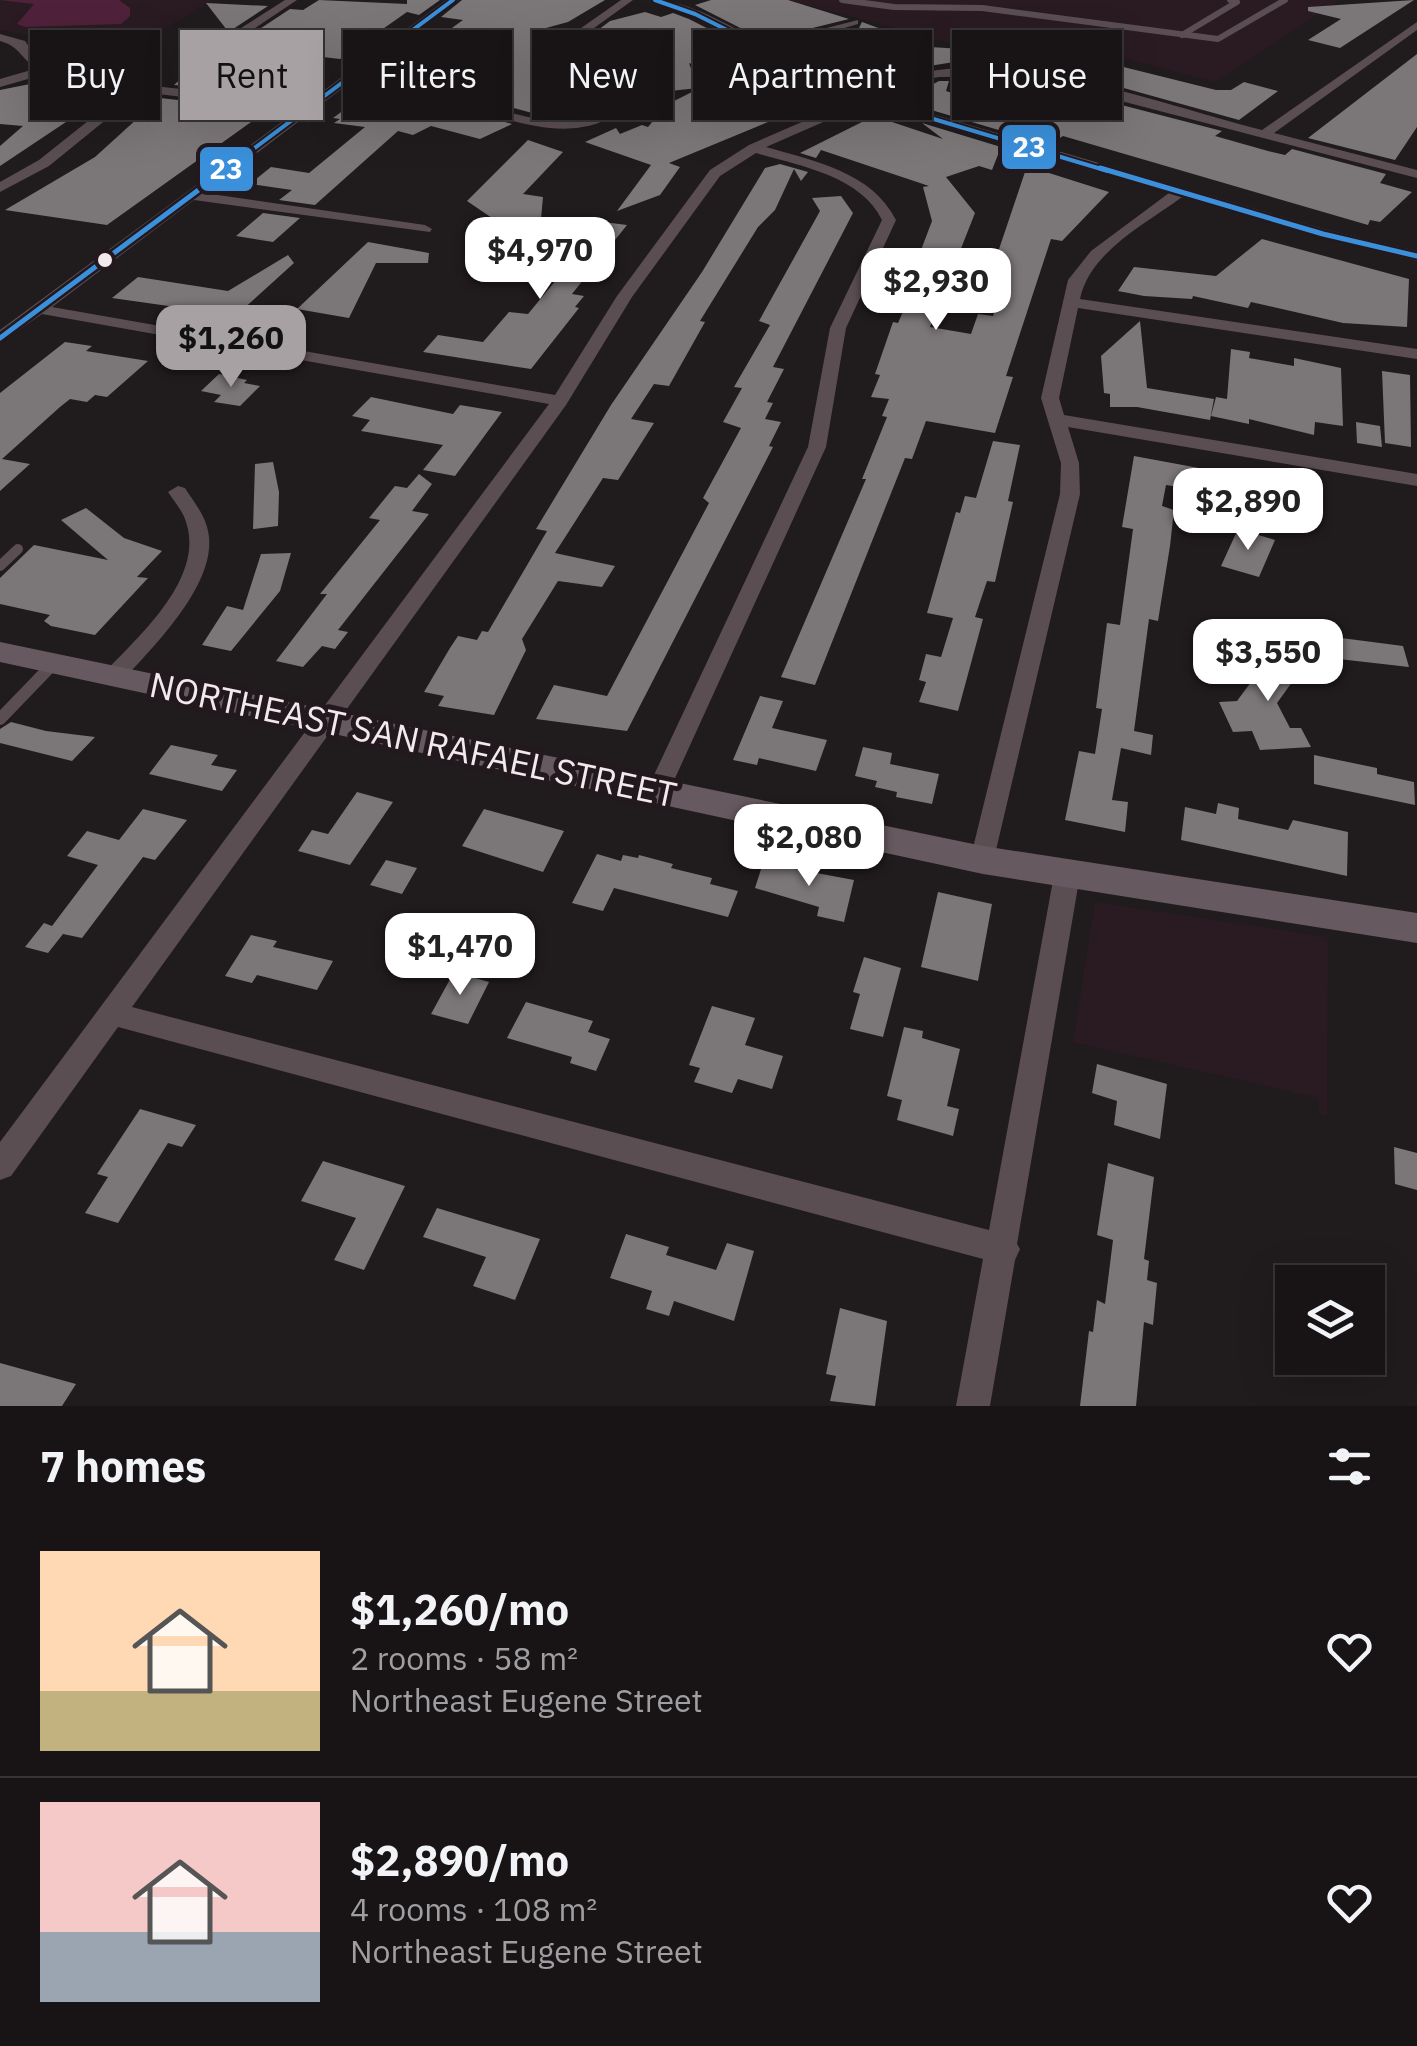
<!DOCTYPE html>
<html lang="en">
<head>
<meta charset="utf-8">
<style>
  body { margin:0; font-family:"IBM Plex Sans",sans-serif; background:#211d1f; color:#f1f3f6; height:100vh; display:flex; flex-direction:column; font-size:38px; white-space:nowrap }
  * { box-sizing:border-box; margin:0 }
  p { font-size:32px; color:#9f9ea1 }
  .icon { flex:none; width:55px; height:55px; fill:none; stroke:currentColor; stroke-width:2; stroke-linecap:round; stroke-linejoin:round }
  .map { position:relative; height:1406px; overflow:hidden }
  .drawer { display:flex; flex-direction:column; background:#181416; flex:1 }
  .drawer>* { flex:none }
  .hud { position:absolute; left:30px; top:30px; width:1358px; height:90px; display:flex; gap:20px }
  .fabs { position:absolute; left:1275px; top:1265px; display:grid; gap:20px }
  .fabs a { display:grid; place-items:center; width:110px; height:110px; border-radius:0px; background:#181416; box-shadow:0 10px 40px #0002,0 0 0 2px #363335; font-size:50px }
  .price { position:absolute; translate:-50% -85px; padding:0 22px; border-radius:20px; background:#fff; color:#222; font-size:32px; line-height:65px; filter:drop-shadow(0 2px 5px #0008) }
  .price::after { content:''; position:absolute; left:50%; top:60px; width:30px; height:22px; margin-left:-15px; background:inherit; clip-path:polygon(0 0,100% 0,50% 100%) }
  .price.current { background:#a8a1a4; color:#111 }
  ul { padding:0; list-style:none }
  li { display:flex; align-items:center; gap:30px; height:250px; padding:0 40px }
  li+li { border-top:2px solid #363335 }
  li span { display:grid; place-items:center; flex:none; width:280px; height:200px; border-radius:0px; color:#555 }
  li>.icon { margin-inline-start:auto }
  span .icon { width:120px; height:120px; fill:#fffc; stroke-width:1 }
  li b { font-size:42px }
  h2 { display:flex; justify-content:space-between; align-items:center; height:120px; padding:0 40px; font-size:42px }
  .chip { padding:0 35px; border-radius:0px; background:#181416; box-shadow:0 10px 40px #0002,0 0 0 2px #363335; font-size:35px; line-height:90px }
  .chip.current { background:#a8a1a4; color:#111 }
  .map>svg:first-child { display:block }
  .built { fill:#2a1b22 }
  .green { fill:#50213a }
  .building { fill:#7b7678 }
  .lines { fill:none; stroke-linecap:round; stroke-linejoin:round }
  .lane-far2 { stroke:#5a4e53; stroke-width:6 }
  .lane-far1 { stroke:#5a4e53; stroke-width:10 }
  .lane { stroke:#5a4e53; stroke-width:12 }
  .street { fill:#5a4e53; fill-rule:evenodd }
  .secondary { fill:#675960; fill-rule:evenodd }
  .bus-1-far1-casing { stroke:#23181d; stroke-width:8 }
  .bus-1-casing { stroke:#23181d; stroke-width:10 }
  .bus-1-far1 { stroke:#3a90db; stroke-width:4 }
  .bus-1 { stroke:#3a90db; stroke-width:5 }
  .bus-dot { fill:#f1e9ec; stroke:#23181d; stroke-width:4 }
  .labels { text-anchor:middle; stroke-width:10; stroke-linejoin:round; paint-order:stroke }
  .street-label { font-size:35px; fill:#f1e9ec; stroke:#23181d }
  .line-badge { stroke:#23181d; stroke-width:4 }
  .badge-label { font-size:28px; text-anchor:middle; font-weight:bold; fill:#fff }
</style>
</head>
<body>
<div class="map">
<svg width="1417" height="1406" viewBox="0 0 1417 1406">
  <rect width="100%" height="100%" fill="#201b1d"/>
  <!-- built -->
  <path class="built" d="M0,0H214L126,51L0,30Z
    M788,0H1339L1215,82L1036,36L998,55Z
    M1095,902L1328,937L1327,1116L1319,1114V1098L1073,1042Z"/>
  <!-- green -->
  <path class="green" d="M0,0H119L130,8V16L121,24L25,27L17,24L34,4Z"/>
  <!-- building -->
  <path class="building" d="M319,0L407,4V0H440L419,15L407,12L340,59L236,47L231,80L296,90L286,97L174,85L230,34L206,3L268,6L233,29L232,39L243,40L290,9L303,10Z
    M462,0H605L568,22L546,28L537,52L566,72L577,68L586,74L600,99L563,102L536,114L407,80L421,69L406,67L425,52L420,51L463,20L441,17Z
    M711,0H788L849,19L764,40L695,5Z
    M1414,0L1340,48L1308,40L1341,19L1308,11V7Z
    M645,12L661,17L673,13L689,19L789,70L772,74L784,80L756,91L689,63L698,88L661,92L657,79L590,36L610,21Z
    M862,22L930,47L979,50V58L861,77L833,59L812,64L783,50L859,28Z
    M1035,45L1216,90H1231L1244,82L1278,91L1239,120L1102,82L998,66Z
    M1417,54V127L1395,160L1308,138Z
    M110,60L118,64L124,60L158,63L131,80L85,75Z
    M992,80H1025L1222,131L1215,136L1268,151L1285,155L1292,149L1386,174L1380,183L1412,192L1380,222L1370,220L1368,225L1063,136L1049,145L901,101L939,81H949L946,91L983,103Z
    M30,84L54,93L68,85L111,92L0,166V146L23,126L0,124V90Z
    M698,89L707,114L768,122L669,163L680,167L660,195L617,211L651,165L585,142L616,128L620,134L642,125L648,127L666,105Z
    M392,93L431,100L512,124L480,139L431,126L413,135L398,131L315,205L279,200L292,190L250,184L271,167L309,173L365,127L334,123L340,119L333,118L359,99L381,102Z
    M160,98L268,110L107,225L5,210L95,157Z
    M874,116L943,139L922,123L1001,147L992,170L979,166L946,177L975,213L930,327L971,334L978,314L993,316L1009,269L993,267L1027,166L1109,192L1062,241L1051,239L1006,376L1013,377L995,433L926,421L912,459L905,458L815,685L781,677L866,479H862L887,417L882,416L889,399L871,397L880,375L875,374L893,322L898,323L919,275L912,274L932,221L923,187L929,186L821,150L816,158L800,153Z
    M528,140L563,152L523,194L543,197L541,219L517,235L467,201Z
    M780,164L808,172L801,181L794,169L775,210L758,227L700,321L705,322L669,386L654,384L631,419L654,423L618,480L603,478L555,553L615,566L602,587L558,581L522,639L526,650L494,715L438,706L444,696L424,692L450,648L458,636L477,640L482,631L488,632L547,531L536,529L611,405L702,272L765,168Z
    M841,196L853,213L773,367L784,369L767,402L773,403L765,419L781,422L769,446L773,447L627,731L536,719L554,685L607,696L709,503L703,498L741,428L723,422L742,388L734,387L770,325L759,321L820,211L812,198Z
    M263,213L300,218L273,242L236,236Z
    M588,220L627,225L572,294L584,296L575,307L579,308L531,369L423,352L438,335L483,342L509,312L528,314L561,274L521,267L551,233L567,244Z
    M1262,239L1409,279L1407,327L1343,323L1251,302L1248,308L1193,296L1192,299L1144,296L1118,291L1134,267L1216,276Z
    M368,242L429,253L428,263H376L349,318L297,309Z
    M288,255L294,263L240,312L225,314L112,298L138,277L228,291Z
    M1140,321L1147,388L1214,399L1210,420L1137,407H1110V394L1104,393L1101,356Z
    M65,342L92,346L86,351L148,361L107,397L95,395L87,402L70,399L60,407L2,459L30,464L0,491V393Z
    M1231,349L1250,352L1249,358L1294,366V358L1341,368L1343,426L1315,422L1314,435L1249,419V424L1211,416L1216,397L1227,399Z
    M1382,371L1410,375L1411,447L1385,443Z
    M219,374L247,380L244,383L260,386L240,406L214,402L221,395L201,391Z
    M371,397L453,414L460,405L502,412L455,476L423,470L443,445L361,431L370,420L352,416Z
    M1356,422L1380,426L1382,447L1357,443Z
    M993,441L1020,445L1008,501L1013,502L995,582L987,581L975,617L983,619L958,711L919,702L926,682L919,680L926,654L941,657L953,618L927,613L956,512L960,513L965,496L976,498Z
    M1134,456L1297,486V507L1166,485L1162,506L1174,510L1170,546L1158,621L1149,619L1134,731L1153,735L1151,755L1121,748L1112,800L1128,802L1125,832L1065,820L1079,751L1095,754L1102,709L1096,708L1107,623L1120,625L1133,529L1122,527Z
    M273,462L279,492L278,526L253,529L255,464Z
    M419,474L432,484L412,511L429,514L338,630L348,632L335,649L322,646L303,667L276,661L327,594H320L380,520L369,518L395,486L407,488Z
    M86,508L124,538L162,551L137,577L148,578L95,635L51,626L44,621L50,615L0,604V578L34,545L108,560L61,520Z
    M1238,529L1275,540L1259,577L1221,566Z
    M291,553L280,591L231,651L202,645L227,606L243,610L261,554Z
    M1326,636L1403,646L1409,667L1330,658Z
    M1277,647L1308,660L1277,703L1290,728H1301L1311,747L1260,750L1252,731L1233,732L1219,702L1237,701Z
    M760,696L783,701L772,728L827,740L816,771L759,758L757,765L733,760Z
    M11,722L46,731L95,737L72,761L0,743V729Z
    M171,745L218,755L211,765L237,770L222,791L149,774Z
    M863,747L892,753L890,764L939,774L932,804L896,797L897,792L875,787L877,781L855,776Z
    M1314,755L1377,768V774L1414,782L1415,805L1314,784Z
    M357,792L393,802L350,865L298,851L312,830L328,834Z
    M1218,803L1239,808L1238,819L1288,830L1293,820L1348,832L1347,876L1181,840L1185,807L1216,814Z
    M143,809L187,820L155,860L143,857L82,938L63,934L48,953L25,947L44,923L52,926L98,865L67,856L87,831L119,840Z
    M484,809L564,831L543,872L462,846Z
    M597,854L621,861L623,855L638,858L639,855L673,864L671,868L712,878L710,884L738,891L728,917L614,888L603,911L572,903Z
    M386,860L417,868L402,894L370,885Z
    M763,863L854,880L844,922L817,916L819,907L755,888Z
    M938,892L992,904L978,981L921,967Z
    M251,935L277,941L273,947L333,961L317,990L257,975L252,983L225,976Z
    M864,957L901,968L883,1037L850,1029L860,994L853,992Z
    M454,972L489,982L468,1024L431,1014Z
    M526,1002L593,1021L588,1032L610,1039L596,1071L570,1063L572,1057L507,1038Z
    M712,1006L755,1018L745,1045L783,1056L772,1089L738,1079L732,1093L694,1082L700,1068L689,1065Z
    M904,1027L923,1031L922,1038L960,1049L947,1106L959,1109L953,1136L897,1120L902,1100L887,1096Z
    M1097,1064L1167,1084L1160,1139L1114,1125L1117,1101L1092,1093Z
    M140,1109L196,1125L182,1147L168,1143L118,1223L85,1213L108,1177L97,1174Z
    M1394,1147L1417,1153V1190L1395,1184Z
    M323,1161L405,1186L364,1270L334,1260L356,1218L301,1201Z
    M1108,1163L1154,1177L1144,1259L1149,1261L1147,1280L1157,1283L1153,1325L1144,1322L1136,1406H1080L1089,1331L1093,1332L1097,1300L1105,1304L1113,1240L1097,1235Z
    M437,1208L540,1239L515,1300L473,1286L486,1257L423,1237Z
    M626,1234L669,1247L666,1255L716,1270L727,1243L754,1251L734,1321L674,1301L669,1316L646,1309L652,1291L610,1278Z
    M840,1308L887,1321L875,1406L830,1401L836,1376L826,1374Z
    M0,1363L76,1384L62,1406H0Z"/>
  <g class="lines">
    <!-- lane-far2 -->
    <path class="lane-far2" d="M842,0L894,7L982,8L1218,39L1285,0
      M1182,35L1237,2L1230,0"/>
    <!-- lane-far1 -->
    <path class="lane-far1" d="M0,566L18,549"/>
    <!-- lane -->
    <path class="lane" d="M0,719L54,663"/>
    <!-- street -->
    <path class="street" d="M285,0H297L243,36H235V32Z
      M446,0H458L356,78C385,81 413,84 440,91C502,107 558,141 617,102L619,93L572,60L564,40L621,0H633L576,41L581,55L630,89L629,104C573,156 495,112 432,96C405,90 376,88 348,84L204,193L425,225L432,229L430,232L194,200L52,307L555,395L617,296L710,170L749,145L855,99L691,16L650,0C690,0 729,26 764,44L858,20V24L773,49L865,94C889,84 912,73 938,70C1042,58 1161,104 1262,130L1417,22V30L1274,133L1417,170V178L1025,76L939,77L916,81L877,98L1327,230L1417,251V261L1318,237L1182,197C1146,224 1090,251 1080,299L1417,349V359L1078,308L1059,398L1064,415L1417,474V486L1068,427L1079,463L1080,494L992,867L983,870L974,867L970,860L1060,494L1061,463L1041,398L1068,280L1091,251L1169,193L867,103L766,147C814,161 872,172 896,220L846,328L826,447L666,798H650L646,792L808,447L830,328L882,220C860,175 799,166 756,153L720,176L632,297L566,405L132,1007L989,1230L1054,875L1058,868L1067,865L1076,868L1080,875L1017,1244L1020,1249L1015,1260L990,1406H956L983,1259L118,1027L11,1176L0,1180V1142L549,404L42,314L0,343V330L298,110L140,92L49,166L0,192V182L39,160L127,90L79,85L49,73L0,87V79L38,68C21,61 22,47 0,41V34L25,41L38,59L81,78L307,103Z
      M178,486L185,488C195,504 207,517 209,537C214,587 153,647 122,681H106L103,676L106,671C141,634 207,576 185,519C181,509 174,501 168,492Z"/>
    <!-- secondary -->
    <path class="secondary" d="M0,642L983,846L1417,913V943L983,874L0,662Z"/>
    <defs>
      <path id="bus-1-far1" d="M655,0L695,14L863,98L1108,171
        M224,171L453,0"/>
      <path id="bus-1" d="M1100,168L1323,234L1417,256
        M0,338L228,168"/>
    </defs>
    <!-- bus-1-far1 casing -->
    <use href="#bus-1-far1" class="bus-1-far1-casing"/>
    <!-- bus-1 casing -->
    <use href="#bus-1" class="bus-1-casing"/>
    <!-- bus-1-far1 -->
    <use href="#bus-1-far1" class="bus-1-far1"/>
    <!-- bus-1 -->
    <use href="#bus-1" class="bus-1"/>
  </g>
  <!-- markers -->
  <circle class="bus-dot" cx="105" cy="260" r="9"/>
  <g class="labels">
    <!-- street labels -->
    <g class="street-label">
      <text transform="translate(413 740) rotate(12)" y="12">NORTHEAST SAN RAFAEL STREET</text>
    </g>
  </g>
  <g class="line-badge">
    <rect x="1000" y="123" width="58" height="48" rx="10" fill="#3a90db"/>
    <rect x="198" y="145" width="57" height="48" rx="10" fill="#3a90db"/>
  </g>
  <g class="badge-label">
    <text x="1029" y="157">23</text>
    <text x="226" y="179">23</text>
  </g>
</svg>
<div class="fabs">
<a><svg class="icon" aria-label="layers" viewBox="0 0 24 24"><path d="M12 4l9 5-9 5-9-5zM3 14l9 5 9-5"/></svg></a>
</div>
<b class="price" style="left:540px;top:302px">$4,970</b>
<b class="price" style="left:936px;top:333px">$2,930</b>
<b class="price current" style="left:231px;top:390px">$1,260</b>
<b class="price" style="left:1248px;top:553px">$2,890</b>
<b class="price" style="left:1268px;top:704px">$3,550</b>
<b class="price" style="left:809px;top:889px">$2,080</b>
<b class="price" style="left:460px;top:998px">$1,470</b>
<div class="hud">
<a class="chip">Buy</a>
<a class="chip current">Rent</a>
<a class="chip">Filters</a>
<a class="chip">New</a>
<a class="chip">Apartment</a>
<a class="chip">House</a>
</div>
</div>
<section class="drawer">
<h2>7 homes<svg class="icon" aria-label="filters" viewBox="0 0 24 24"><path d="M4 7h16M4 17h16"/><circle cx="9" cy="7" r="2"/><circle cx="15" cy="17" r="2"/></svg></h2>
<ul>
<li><span style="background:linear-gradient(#ffd9b3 70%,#c2b280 0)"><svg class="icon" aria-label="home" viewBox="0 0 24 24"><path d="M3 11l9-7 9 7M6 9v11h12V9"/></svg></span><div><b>$1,260/mo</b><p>2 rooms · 58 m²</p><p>Northeast Eugene Street</p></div><svg class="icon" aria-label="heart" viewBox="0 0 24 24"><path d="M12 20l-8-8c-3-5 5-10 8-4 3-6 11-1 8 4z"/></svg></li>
<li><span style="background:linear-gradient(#f6c9c9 65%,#9aa5b1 0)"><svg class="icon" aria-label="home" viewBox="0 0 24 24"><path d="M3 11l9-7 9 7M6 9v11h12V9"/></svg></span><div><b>$2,890/mo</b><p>4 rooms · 108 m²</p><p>Northeast Eugene Street</p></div><svg class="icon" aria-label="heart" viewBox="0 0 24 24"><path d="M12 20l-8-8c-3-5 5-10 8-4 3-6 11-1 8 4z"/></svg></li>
</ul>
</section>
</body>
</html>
